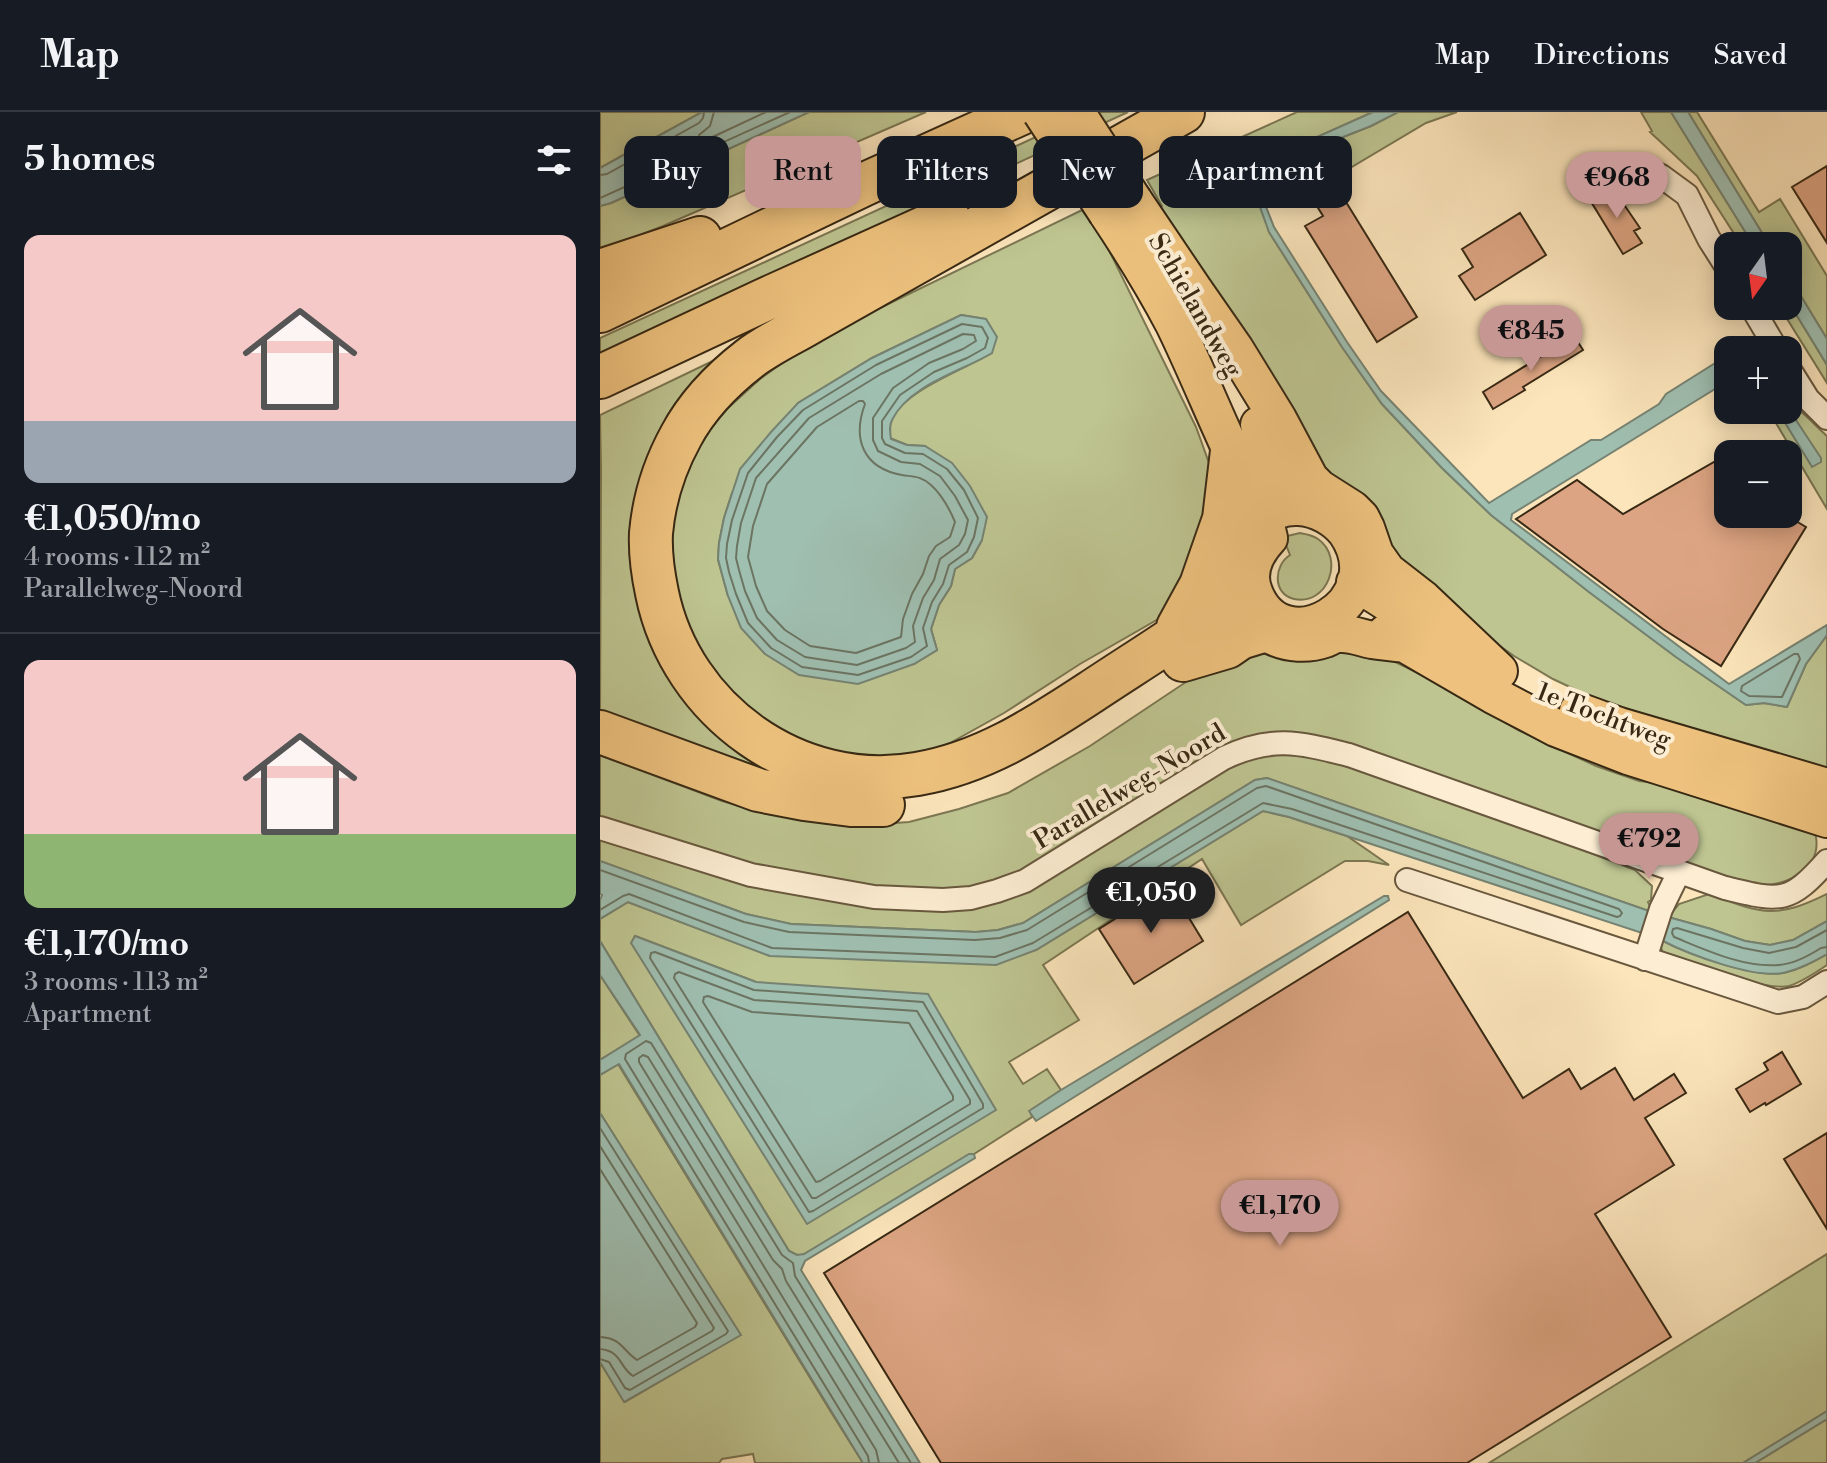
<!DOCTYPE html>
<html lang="en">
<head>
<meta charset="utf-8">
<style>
  body { margin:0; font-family:"Libre Bodoni",serif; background:#242831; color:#f1f3f6; height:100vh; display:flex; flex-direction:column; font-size:30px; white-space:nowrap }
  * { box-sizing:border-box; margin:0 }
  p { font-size:26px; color:#9ea1a6 }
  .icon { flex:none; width:44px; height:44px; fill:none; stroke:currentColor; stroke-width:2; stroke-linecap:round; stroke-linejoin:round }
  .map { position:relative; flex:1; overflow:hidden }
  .sheet { display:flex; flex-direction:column; background:#171b24; width:600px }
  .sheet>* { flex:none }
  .hud { position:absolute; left:24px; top:24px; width:760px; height:72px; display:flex; gap:16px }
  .needle { width:52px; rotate:194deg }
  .controls { position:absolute; left:1114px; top:120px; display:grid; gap:16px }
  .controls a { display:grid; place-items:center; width:88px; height:88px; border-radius:16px; background:#171b24; box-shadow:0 4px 20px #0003; font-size:40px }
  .price { position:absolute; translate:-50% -68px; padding:0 18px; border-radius:28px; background:#c59692; color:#111; font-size:26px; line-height:52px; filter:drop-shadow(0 2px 4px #0008) }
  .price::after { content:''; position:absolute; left:50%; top:48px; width:24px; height:18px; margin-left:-12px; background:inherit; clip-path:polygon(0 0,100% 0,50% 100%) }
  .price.on { background:#222; color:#fff }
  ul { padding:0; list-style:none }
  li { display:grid; align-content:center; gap:16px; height:424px; padding:0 24px }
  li+li { border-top:2px solid #363941 }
  li span { display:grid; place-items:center; height:248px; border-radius:16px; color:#555 }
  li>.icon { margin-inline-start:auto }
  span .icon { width:144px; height:144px; fill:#fffc; stroke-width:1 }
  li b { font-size:34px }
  h2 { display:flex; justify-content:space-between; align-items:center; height:96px; padding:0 24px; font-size:34px }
  .pill { padding:0 28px; border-radius:16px; background:#171b24; box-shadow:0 4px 20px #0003; font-size:28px; line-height:72px }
  .pill.on { background:#c59692; color:#111 }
  header { display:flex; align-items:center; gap:48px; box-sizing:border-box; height:112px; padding:0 40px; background:#171b24; border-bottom:2px solid #363941 }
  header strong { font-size:38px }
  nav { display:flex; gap:44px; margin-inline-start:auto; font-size:28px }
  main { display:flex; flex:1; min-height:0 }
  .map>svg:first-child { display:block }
  .green { fill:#bec591; stroke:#7b7752; stroke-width:2; fill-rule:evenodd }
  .water { fill:#9fbfb1; stroke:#768372; stroke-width:2 }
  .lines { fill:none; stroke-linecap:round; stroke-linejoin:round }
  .shore { stroke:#6c7462; stroke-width:2 }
  .building { fill:#dca482; stroke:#382914; stroke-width:2 }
  .minor-casing { stroke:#69583e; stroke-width:26 }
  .primary-casing { stroke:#382914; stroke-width:40 }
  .motorway-casing { stroke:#382914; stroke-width:46 }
  .minor { stroke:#fdeed3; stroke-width:22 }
  .primary { stroke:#eec27e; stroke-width:36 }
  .motorway { stroke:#eec27e; stroke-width:42 }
  .primary-bridge-casing { stroke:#382914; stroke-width:40; stroke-linecap:butt }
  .primary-bridge { stroke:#eec27e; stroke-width:36 }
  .labels { text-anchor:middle; stroke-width:8; stroke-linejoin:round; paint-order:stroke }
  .street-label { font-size:26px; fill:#382914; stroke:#fdeed3 }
</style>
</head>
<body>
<header>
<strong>Map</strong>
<nav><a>Map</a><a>Directions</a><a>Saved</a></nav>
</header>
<main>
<section class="sheet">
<h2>5 homes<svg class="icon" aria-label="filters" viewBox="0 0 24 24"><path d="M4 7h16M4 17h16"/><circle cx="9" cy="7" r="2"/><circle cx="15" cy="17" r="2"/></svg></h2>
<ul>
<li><span style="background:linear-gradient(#f6c9c9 75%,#9aa5b1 0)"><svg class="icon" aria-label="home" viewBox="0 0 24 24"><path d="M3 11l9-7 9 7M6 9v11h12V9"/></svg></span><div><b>€1,050/mo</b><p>4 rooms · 112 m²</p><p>Parallelweg-Noord</p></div></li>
<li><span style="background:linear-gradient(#f6c9c9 70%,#8fb573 0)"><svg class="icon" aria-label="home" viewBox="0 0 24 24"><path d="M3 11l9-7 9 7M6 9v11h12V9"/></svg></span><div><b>€1,170/mo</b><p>3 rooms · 113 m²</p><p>Apartment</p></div></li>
</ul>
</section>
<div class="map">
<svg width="1227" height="1351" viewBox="0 0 1227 1351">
  <rect width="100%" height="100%" fill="#fce5bb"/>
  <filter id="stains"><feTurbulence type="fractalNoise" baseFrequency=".0025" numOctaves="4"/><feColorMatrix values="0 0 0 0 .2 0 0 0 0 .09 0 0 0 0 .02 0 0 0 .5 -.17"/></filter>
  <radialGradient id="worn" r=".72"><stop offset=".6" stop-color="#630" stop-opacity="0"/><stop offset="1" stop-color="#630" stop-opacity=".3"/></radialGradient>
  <!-- green -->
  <path class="green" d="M0,0H102L0,56Z
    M209,0H326L63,114L0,139V94L11,91Z
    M490,0H528L0,244V226Z
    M697,0H773L679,42L655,61L669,120L742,235L782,292L842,356L891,403L989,480L1076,545L1146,593L1164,591L1187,595L1206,552L1227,523V660L1133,639L1040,601L991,585L953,567L914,544L814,472L725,369L560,96L562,94L547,68Z
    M798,0H857L826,11L750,56L737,45L708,58L701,49L700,42L771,14Z
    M1041,0H1071L1154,134H1142L1097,64L1050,20L1052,19Z
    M1088,0H1097L1159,100L1180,87L1227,164V227L1188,163V134H1170Z
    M482,98L502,124L596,315L609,351L610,417L560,506L480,552L404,601L350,631L327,640L269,648L225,641L153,604L94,536L71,460V430L75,396L83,366L93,345L110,317L128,296L160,267L192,244L245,213ZM361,203L386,207L392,241C366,257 295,281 290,314C289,318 290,322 290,326L307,333L325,334L382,428L372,446L355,457L351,474L339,493L331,517L337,538L314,552L128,484L118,448L119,431L124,406L132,381L198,291L272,246Z
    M1188,189L1227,253V271L1179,194H1188Z
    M144,234L100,283L52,505L218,679L0,610L1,357L0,303Z
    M1189,293C1203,298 1215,314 1227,324V397L1170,301L1177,298H1188Z
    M700,421C706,422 713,423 718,427C745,446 728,494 694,487C672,482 674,453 690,443L683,425Z
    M737,536L783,544L826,565L920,619L996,654L1039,669L1071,673L1207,708C1210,713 1214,719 1216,725C1221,756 1189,773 1162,773C1156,773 1150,771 1144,770L690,623L395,773L343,780L276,777L188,763L0,707V643L122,689L168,702L226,711L267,713L309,710L359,697L408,681L490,634L607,556L647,537Z
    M687,640L747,651L906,708L1035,758L1052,774L1051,788L1048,790L1050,794L1049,799L667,666L655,668L423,811L398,818L376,820L191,812L146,802L0,749V724L342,797L594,675L644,647Z
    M663,699L689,705L747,724L789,753L768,749H745L641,813L602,747L443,853L479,908L409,950L423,972L447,957L461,978L430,999L432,1005L374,1042H372L204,1143H197L189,1139L0,829V807L28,790L170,844L436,838ZM35,824L156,870L32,831Z
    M1109,782C1161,801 1175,808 1227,782V809L1193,828L1170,833L1145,829L1111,817L1068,805L1079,792Z
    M1061,828C1088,842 1158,868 1187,860C1200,857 1215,849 1227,842V853C1215,861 1202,870 1189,874C1167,880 1088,849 1063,841L1060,833Z
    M0,863L40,924L0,948Z
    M18,952L231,1300L263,1351H155L153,1342L122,1347L119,1351H0V1250L25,1290L140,1223L0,1001V963Z
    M1227,1142V1299L1143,1351H889Z
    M1227,1307V1351H1155Z"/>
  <!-- water -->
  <path class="water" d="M102,0H209L11,91L0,94V56Z
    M773,0H798L771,14L682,49L668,57L661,65L660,72L661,82L674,115L747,230L781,279L889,391L991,328H1001L1059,292L1066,282L1128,243V269L912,402L911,408L1129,572L1227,513V523L1206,552L1187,595L1164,591L1146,593L1076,545L989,480L891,403L842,356L782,292L742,235L669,120L656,84L655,61L679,42Z
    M1071,0H1088L1170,134H1154Z
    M1188,163L1227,227V253L1188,189Z
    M361,203L386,207L397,225L392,241C360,260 309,273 292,308C289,314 290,320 291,327L307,333L325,334L352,351L370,374L387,405L382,428L372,446L355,457L351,474L339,493L331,517L337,538L314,552L258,572L199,563L165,542L141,516L128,484L122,462L118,447L119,431L124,406L140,357L171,320L198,291L272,246Z
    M1190,299L1221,346V350L1212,355L1181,304Z
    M667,666L1049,799L1042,821L689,705L663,699L436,838L396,853L170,844L28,790L0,807V788L2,783L0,782V749L146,802L191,812L376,820L398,818L423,811L655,668Z
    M784,784H788L789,788L436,1009L429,999L461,978Z
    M1068,805L1111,817L1145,829L1170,833L1193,828L1227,809V842C1215,849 1201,856 1187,860C1158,869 1088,842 1061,828Z
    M35,824L156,870L328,882L396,998L207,1112L31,831Z
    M0,829L189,1139L197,1143L204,1142L369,1042H374L375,1046L205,1149L201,1158L320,1351H263L19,952L0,963V948L40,923L0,863Z
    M0,1001L141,1223L24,1290L0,1250Z
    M1227,1299V1307L1155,1351H1143Z"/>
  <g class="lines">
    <!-- shore -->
    <path class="shore" d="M114,0L110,14L99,23L101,28L104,29L166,0
      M0,63L7,62L99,11L103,6L104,0
      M0,86L190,0
      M362,212L382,215L388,226L385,236L367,246L334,260L300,283L282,309V326L285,332L305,341L323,342L347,357L364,378L378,406L374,425L367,440L349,453L343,472L332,490L323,516L327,534L311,545L258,563L202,555L171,536L148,511L136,482L129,460L126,446L127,432L132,408L148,361L177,325L203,298L276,253Z
      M363,222L374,223L376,229L363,237L329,251L293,276L273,306V328L278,339L301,350L320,352L340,364L355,384L368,408L365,422L359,433L340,447L334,468L323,486L313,514L315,530L306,536L257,553L205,545L177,528L157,506L145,479L139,458L136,446L137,434L141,411L156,366L209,306L281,262Z
      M259,289H263L265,292C252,327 263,356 302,363C315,365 321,364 331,373C342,383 350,398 355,410L350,425L336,434L329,444L323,462L312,482L303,507L301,525L256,541L210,534L185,518L167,499L156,474L148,445L153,414L167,372L217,315Z
      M1194,542H1198L1200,547L1182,585L1149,584L1141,579L1142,574Z
      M0,758L144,810L189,820L375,828L400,826L427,818L657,676L666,674L1019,797L1022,801L1020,804L1017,805L692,697L663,691L433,831L395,845L172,836L29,782L23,784L0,798
      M1227,818L1196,835L1169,841L1143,836L1077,816L1073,817L1072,821L1074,825C1106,838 1144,856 1179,853C1193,852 1210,843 1221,836L1227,835
      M55,840L154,878L323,890L383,992V996L213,1099L209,1100L50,846L51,841Z
      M79,860L154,888L317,899L370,988V992L216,1086H212L74,866L75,862Z
      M108,884L152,900L309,911L353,984V988L220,1069L216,1070L103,890L104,885Z
      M0,1016L128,1219L126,1222L30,1278L25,1276L9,1250L0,1247
      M0,1034L114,1216L112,1219L33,1264C19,1255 22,1239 0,1237
      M0,1057L97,1211L95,1215L37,1248C22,1238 22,1226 0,1225
      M269,1351L268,1344L25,947L26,942L46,929L51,931L182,1143L193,1151L195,1164L311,1351
      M279,1351L276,1338L39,950V946L43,943L48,945L173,1148L182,1157L186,1169L299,1351"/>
  </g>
  <!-- building -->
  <path class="building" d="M1227,54V131L1192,75Z
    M725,56L817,205L777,230L705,114L723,104L702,70Z
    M1012,75L1040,116L1034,119L1042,131L1023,142L990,88Z
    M920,101L946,143L875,188L859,164L873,155L862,137Z
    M974,224L983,238L923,275L925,278L893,297L883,280Z
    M1128,342V402H1184L1206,415L1121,554L1063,517L916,407L977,368L1023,402Z
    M569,773L603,829L534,872L499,817Z
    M808,800L923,986L969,957L981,977L1015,956L1034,988L1074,962L1086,981L1045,1006L1074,1053L995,1102L1071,1225L867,1351H341L224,1161Z
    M1182,940L1201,972L1166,993L1165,991L1150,1000L1136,977L1168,958L1164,951Z
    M1227,1021V1117L1184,1047Z"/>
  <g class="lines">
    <defs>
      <path id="minor" d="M1026,54L1043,56L1061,64L1087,83L1109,127L1128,157
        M1151,194L1177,238
        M1188,255L1208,287L1227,306
        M0,716L151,763L274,785L343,788L371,786L397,779L425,769L624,646C672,623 700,631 749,643L1125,776C1180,789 1188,793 1227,749
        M807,768L1178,890L1203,885L1227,870
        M1045,847L1061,797L1079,760"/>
      <path id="primary" d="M534,89L594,178L604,198
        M507,101C531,137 554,174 574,212C594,253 611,295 630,336C637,349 647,360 653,373C660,389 665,408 669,426C655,441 646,460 654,480C682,555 795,491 746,420C735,406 717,396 699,395C685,394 671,399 660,408C621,440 626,501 672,524C688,532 708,533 725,527C732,524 735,521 742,522C753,522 762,526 772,528C784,530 796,531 808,532
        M594,178L635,237L678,307L710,367L719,376L752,397L761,406L766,416L775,442L787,459L823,487L899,559
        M659,313L679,364L697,394
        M755,470L838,523
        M786,521L893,583L956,616L1028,644L1227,707
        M978,599L1019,614L1227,675"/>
      <path id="motorway" d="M583,0L211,210C191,222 167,233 149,247C122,268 97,294 81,324C65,353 54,388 51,421C50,441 53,462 57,481C81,599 198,683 317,662C383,651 436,616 491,580C524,558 558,537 591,514L609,502L634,475
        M0,159L100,126
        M0,199L265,72L424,0
        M0,265L164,188L348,105
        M578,515L601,473L624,407L632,339
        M583,548L627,535L640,526L663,519
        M0,620L158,678L204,687L251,693H283"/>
    </defs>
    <!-- minor casing -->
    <use href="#minor" class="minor-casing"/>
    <!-- primary casing -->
    <use href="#primary" class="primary-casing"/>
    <!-- motorway casing -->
    <use href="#motorway" class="motorway-casing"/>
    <!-- minor -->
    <use href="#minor" class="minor"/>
    <!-- primary -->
    <use href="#primary" class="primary"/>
    <!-- motorway -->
    <use href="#motorway" class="motorway"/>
    <defs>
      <path id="primary-bridge" d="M441,0L507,101
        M476,0L534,89"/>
    </defs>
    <!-- primary-bridge casing -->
    <use href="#primary-bridge" class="primary-bridge-casing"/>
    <!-- primary-bridge -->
    <use href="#primary-bridge" class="primary-bridge"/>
  </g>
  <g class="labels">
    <!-- street labels -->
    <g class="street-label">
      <text transform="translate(596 193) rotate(60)" y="9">Schielandweg</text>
      <text transform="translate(1004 603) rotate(21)" y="9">1e Tochtweg</text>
      <text transform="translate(529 674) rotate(-31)" y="9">Parallelweg-Noord</text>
    </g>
  </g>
  <rect width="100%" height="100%" filter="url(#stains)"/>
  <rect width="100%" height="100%" fill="url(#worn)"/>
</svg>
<div class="controls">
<a><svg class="needle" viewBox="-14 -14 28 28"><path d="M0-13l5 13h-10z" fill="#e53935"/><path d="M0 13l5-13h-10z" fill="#9ea1a6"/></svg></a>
<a>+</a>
<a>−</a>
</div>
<b class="price" style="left:1017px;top:108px">€968</b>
<b class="price" style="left:931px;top:261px">€845</b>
<b class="price" style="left:1049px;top:769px">€792</b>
<b class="price on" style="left:551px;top:823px">€1,050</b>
<b class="price" style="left:680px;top:1136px">€1,170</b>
<div class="hud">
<a class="pill">Buy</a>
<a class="pill on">Rent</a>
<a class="pill">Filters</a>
<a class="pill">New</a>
<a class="pill">Apartment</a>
</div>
</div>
</main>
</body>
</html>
